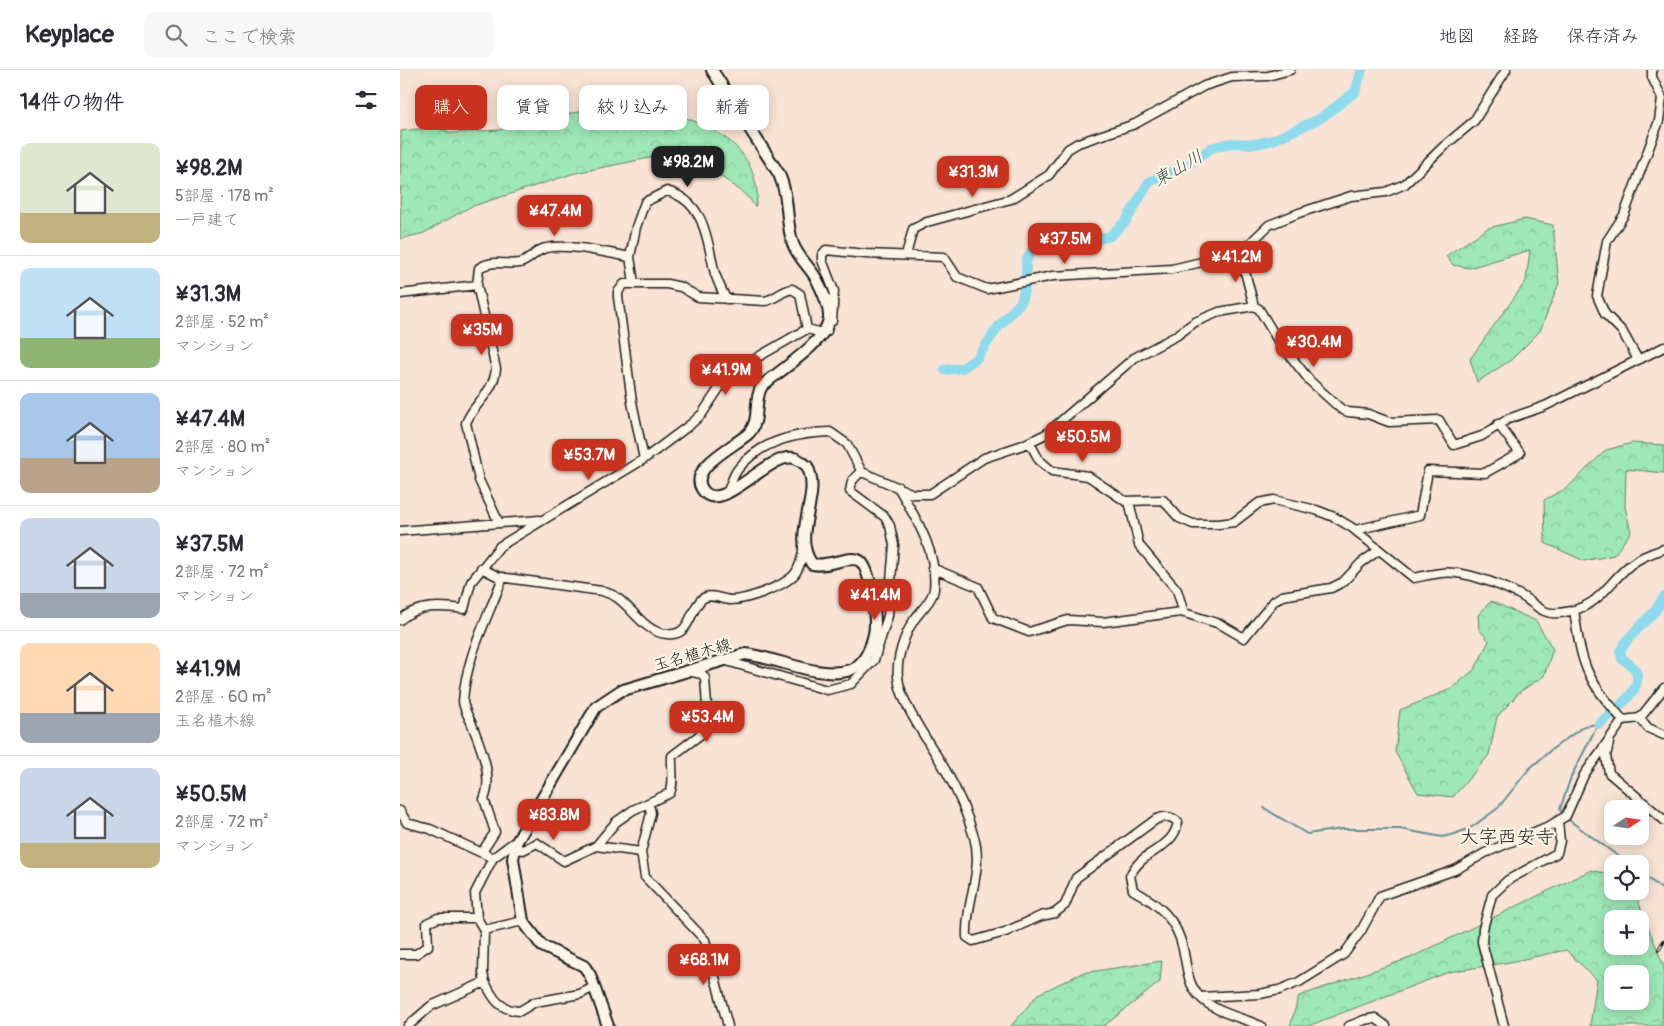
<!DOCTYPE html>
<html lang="ja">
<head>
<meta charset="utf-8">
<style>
  body { margin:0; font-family:Pangolin,"Klee One",sans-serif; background:#f7f7f7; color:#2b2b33; height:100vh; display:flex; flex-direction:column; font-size:19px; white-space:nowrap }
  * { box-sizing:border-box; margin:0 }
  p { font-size:16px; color:#7c7c81 }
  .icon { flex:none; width:28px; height:28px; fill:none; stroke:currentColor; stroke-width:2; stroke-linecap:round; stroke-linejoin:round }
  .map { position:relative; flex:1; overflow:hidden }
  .panel { display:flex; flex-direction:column; background:#fff; width:400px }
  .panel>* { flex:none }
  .banner { position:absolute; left:15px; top:15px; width:475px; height:45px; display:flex; gap:10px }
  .needle { width:32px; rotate:78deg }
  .fabs { position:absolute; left:1204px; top:730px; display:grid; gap:10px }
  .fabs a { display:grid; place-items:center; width:45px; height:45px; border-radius:10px; background:#fff; box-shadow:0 2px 12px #0003; font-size:25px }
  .price { position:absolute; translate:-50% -42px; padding:0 11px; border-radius:10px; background:#c8321e; color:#fff; font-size:16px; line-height:32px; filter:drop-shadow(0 1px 2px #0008) }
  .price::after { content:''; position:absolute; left:50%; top:30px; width:15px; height:11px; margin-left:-8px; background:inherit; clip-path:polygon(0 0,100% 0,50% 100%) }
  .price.selected { background:#222; color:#fff }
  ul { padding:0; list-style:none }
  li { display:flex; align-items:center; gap:15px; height:125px; padding:0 20px }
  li+li { border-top:1px solid #e1e1e2 }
  li span { display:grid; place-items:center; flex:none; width:140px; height:100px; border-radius:10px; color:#555 }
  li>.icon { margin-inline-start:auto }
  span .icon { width:60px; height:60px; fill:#fffc; stroke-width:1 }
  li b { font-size:21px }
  h2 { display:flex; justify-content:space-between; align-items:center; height:60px; padding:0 20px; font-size:21px }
  .chip { padding:0 18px; border-radius:10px; background:#fff; box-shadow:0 2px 12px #0003; font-size:18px; line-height:45px }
  .chip.selected { background:#c8321e; color:#fff }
  header { display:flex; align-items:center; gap:30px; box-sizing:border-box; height:70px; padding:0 25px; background:#fff; border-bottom:1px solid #e1e1e2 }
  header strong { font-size:24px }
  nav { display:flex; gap:28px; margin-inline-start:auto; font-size:18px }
  .search { width:350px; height:45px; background:#f7f7f7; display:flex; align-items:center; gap:12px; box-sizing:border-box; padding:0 18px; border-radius:10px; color:#7c7c81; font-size:19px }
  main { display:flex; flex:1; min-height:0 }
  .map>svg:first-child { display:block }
  .forest { fill:url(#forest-crowns); stroke:#5d8269; fill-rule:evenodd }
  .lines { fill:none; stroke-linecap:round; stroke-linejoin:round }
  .stream { stroke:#608f99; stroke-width:2 }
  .river { stroke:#8ddbec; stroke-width:10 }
  .minor-casing { stroke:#1c1c1c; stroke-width:11 }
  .major-casing { stroke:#1c1c1c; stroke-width:14 }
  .minor { stroke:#fcf5e5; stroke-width:8 }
  .major { stroke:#fcf5e5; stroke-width:10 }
  .rail-casing { stroke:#1c1c1c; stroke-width:4 }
  .rail { stroke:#fcf5e5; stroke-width:2; stroke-dasharray:5.5; stroke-linecap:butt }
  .labels { text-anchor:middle; stroke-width:4.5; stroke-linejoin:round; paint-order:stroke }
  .street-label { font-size:16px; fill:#1c1c1c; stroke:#fcf5e5 }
  .water-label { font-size:18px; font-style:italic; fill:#3e555a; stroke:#fcf5e5 }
  .quarter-label { font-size:19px; fill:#1c1c1c; stroke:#fcf5e5 }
</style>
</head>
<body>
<header>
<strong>Keyplace</strong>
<div class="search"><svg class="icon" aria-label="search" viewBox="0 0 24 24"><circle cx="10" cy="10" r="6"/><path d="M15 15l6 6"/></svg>ここで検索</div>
<nav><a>地図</a><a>経路</a><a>保存済み</a></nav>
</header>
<main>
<section class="panel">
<h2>14件の物件<svg class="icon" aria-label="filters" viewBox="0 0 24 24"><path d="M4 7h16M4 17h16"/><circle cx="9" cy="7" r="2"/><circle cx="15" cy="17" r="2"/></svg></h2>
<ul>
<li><span style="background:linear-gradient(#dfe7d0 70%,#c2b280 0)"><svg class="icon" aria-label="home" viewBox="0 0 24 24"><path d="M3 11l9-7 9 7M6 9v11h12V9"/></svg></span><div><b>¥98.2M</b><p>5部屋 · 178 m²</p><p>一戸建て</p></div></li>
<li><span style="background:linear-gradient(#bfe0f5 70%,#8fb573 0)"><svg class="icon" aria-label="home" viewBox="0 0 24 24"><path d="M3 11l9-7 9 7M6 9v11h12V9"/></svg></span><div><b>¥31.3M</b><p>2部屋 · 52 m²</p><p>マンション</p></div></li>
<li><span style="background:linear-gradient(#a9c7e8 65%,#b9a48a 0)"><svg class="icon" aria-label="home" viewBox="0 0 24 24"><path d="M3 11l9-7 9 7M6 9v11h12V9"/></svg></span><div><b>¥47.4M</b><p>2部屋 · 80 m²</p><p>マンション</p></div></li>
<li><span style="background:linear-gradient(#c9d6e8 75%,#9aa5b1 0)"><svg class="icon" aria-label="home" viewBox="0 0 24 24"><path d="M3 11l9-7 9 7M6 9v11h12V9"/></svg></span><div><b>¥37.5M</b><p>2部屋 · 72 m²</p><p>マンション</p></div></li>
<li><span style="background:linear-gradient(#ffd9b3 70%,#9aa5b1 0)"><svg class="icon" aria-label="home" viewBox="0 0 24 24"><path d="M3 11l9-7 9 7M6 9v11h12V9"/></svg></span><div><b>¥41.9M</b><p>2部屋 · 60 m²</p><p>玉名植木線</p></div></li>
<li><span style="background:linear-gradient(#c9d6e8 75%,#c2b280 0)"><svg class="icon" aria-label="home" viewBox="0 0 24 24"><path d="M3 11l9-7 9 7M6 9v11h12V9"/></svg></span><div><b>¥50.5M</b><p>2部屋 · 72 m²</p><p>マンション</p></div></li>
</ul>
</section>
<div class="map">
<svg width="1264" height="956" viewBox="0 0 1264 956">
  <defs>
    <pattern id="forest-crowns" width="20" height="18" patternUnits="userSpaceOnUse" patternTransform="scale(1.25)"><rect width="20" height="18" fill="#9ee7b6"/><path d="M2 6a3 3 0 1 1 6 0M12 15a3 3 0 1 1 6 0" fill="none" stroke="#88c69c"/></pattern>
  </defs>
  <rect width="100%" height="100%" fill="#f9e3d4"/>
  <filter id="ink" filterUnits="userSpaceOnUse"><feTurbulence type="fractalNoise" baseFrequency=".02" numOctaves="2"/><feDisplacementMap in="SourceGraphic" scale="10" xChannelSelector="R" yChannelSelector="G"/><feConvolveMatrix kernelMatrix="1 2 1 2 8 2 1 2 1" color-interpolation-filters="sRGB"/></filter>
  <g filter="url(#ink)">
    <!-- forest -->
    <path class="forest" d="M241,37C283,44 341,61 354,107C357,119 359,125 355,137C348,120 297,92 279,82L175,103L70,137L24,163L0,169L1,61L36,57L52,63L99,60L137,49L184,41Z
      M1125,149L1153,155L1159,213L1140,261L1111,290L1077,312L1070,289L1126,211L1130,180L1069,198L1053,195L1046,186L1088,158Z
      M1232,373L1264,375V403L1226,399L1225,437L1231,462L1214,485L1184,491L1145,473L1144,430L1167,418L1206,380Z
      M1091,531L1136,551L1153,579L1144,606L1121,621L1097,647L1089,685L1053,727L1018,723L995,682L1000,640L1051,619L1075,599L1089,571L1079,559L1078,545Z
      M1191,800L1212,805V821H1234L1264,897L1262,956H1190L1197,910L1166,880L1110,892L1049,902L908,956H890L899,926L1010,888ZM1212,849H1240V876H1212ZM1212,904H1240V931H1212Z
      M762,891L760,912L704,956H611L638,924L682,903Z"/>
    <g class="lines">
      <!-- stream -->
      <path class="stream" d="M864,738L907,764L942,759H1000L1042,767L1055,764L1072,757L1098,738L1129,699L1151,680L1184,656L1198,654L1171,707L1160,739L1163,745
        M1166,748L1229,794
        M1240,802L1262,819L1264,825"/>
      <!-- river -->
      <path class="river" d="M545,300L562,298L576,289L599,256L621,232L626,213V191L634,177L646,171L667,166L694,170L710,166L726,151L749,112L789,94L811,78L830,73L855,74L873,70L921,48L955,22L962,0
        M1199,654C1217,638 1260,609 1222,589L1220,581L1228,569L1255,541L1264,527"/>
      <defs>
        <path id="minor" d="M840,183L854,236L859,239L877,269L910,311L941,339L948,342L968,344L989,352L1039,350L1054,375L1082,366L1108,349L1145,336L1264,277
          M506,185L513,159L527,152L611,129L649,105L668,79L678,73L735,54L804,16L832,7L868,6L890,0
          M230,187L236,157L245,132L267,121C306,132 307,171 315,204C318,212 322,221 326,229
          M0,224L77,215
          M432,251L434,221L422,190V185L426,180L466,184L544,187L557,207L587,219L653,206L772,199L840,183L869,155L899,143L951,126L986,122L1005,114L1043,77L1074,51L1106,0
          M1237,288L1222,261L1205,244L1197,226L1207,171L1224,145L1259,51L1262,28L1252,7V0
          M630,373L639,390L652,401L688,406L725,431L763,430L779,448L793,454H819L834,452L859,433L874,430L916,440L934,447L951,457L1014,508C1023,506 1032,504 1041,503C1063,500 1099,514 1118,524C1132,530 1141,546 1159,543C1200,538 1202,519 1230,495C1240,487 1251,483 1264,479
          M244,389L232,332L218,227V222L224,214H267L281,217L298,227L365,231C376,229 381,221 392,219L400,224L407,259
          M498,417C515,447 538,482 534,519C533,530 520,541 514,550C504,565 496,590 498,607C500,634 532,676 546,701C558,722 567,743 574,767C584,801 565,833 567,867L573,871L605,862L641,846L655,843L665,835L676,808L755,750C764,746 770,745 778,752C773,781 742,779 730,806L733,820C759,834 777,850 783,879C787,896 787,913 799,926C815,943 841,947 861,956
          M327,424C330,416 333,405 338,399C360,371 397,363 430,362L447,374L462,402L513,424H530L584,388L623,375L646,364L734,288L776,266L795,252L819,242L854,236
          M729,431L739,475L777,520L784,543
          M99,453L79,410L66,353C74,332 93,325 96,299L77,215L79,198C93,189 105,195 120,193C131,190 135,180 146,178C168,173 208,183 230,187L234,213
          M955,460L1020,445L1028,401L1085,403L1120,383L1098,354
          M0,461L139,450
          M81,498L99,507L202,521C207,523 212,524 216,527C234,539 244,562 267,564C291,567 289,540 302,529C310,522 322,530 331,530C347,530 384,516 394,505C399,499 404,484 403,476
          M532,498L578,517L593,548L629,562L668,550L703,552L781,542L820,554L844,568L874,531L882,526L931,518L943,512L961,493L979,480
          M1174,540C1182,597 1185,607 1223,650
          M0,550C18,534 41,536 64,539L71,512L100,476L244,389L291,354L302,344L320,317L358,287L407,259L423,263L427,261
          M323,590L427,620L451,614L474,590L488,546L494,475L490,456L485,447L450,421L452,411L461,401
          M1240,648L1248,658L1264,665
          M1209,673L1206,686L1209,703L1264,750
          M249,734L251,743L241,782L245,807L305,870L328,956
          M0,741L7,753L30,759L93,788L113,773H116
          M115,778L123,780L137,773L164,791L196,776
          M82,782L95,762L84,729C94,706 80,675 71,652C68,646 63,637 63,631C66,586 88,548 103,507
          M241,782L196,776L216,752L233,740L270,723C275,712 271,698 272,686L305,661L308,651L305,608L302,604L292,602
          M77,848L75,823L93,788
          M84,860L123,851
          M0,884H16L28,876L27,853L38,848H77L84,860L83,903L85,912L31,936L8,956
          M85,912C93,929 100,940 120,941L135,932L180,924L194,917
          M800,927L860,924L879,920L899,912L944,884L961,861L980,826L1055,800L1085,783L1151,755L1166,746L1184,705L1223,650L1240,648L1264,618
          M949,956L964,950L975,948L986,956
          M1104,956L1082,872L1083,859L1092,825L1108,810L1157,783L1160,771L1158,752"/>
        <path id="major" d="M208,956L190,905L184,896L142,876L123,851L113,789L116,773L196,637L220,621L345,584C375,587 421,610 450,600C464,595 471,577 474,564C477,551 471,498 460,491C450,484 428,498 412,494C390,463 423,427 407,396C403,393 399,389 394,388C368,382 320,448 302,419C288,397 337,375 349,363C361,350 353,330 362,316C380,300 425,273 429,249C430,238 423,222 418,212C412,199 398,188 393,174C385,151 390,129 379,104L312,0"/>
      </defs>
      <!-- minor casing -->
      <use href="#minor" class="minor-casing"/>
      <!-- major casing -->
      <use href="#major" class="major-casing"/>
      <!-- minor -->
      <use href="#minor" class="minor"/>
      <!-- major -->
      <use href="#major" class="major"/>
      <defs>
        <path id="rail" d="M1259,879L1264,871"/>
      </defs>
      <!-- rail casing -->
      <use href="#rail" class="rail-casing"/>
      <!-- rail -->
      <use href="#rail" class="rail"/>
    </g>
  </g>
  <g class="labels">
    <!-- street labels -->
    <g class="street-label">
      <text transform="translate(292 584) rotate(-16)" y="6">玉名植木線</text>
    </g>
    <!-- water labels -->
    <g class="water-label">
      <text transform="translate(778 98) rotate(-30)" y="6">東山川</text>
    </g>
    <!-- quarter labels -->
    <g class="quarter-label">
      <text x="1107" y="773">大字西安寺</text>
    </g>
  </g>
</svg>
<div class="fabs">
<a><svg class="needle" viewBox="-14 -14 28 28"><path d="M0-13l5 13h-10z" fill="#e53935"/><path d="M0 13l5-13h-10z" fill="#7c7c81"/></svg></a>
<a><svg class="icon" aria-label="locate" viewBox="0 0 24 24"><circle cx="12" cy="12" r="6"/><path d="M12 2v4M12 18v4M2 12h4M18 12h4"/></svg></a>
<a>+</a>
<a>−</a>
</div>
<b class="price selected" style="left:288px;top:118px">¥98.2M</b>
<b class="price" style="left:573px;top:128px">¥31.3M</b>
<b class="price" style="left:155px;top:167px">¥47.4M</b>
<b class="price" style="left:665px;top:195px">¥37.5M</b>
<b class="price" style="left:836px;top:213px">¥41.2M</b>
<b class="price" style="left:82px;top:286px">¥35M</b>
<b class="price" style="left:914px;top:298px">¥30.4M</b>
<b class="price" style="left:326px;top:326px">¥41.9M</b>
<b class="price" style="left:683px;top:393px">¥50.5M</b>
<b class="price" style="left:189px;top:411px">¥53.7M</b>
<b class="price" style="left:475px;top:551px">¥41.4M</b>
<b class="price" style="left:307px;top:673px">¥53.4M</b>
<b class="price" style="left:154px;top:771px">¥83.8M</b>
<b class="price" style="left:304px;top:916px">¥68.1M</b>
<div class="banner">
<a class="chip selected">購入</a>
<a class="chip">賃貸</a>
<a class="chip">絞り込み</a>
<a class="chip">新着</a>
</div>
</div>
</main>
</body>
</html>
